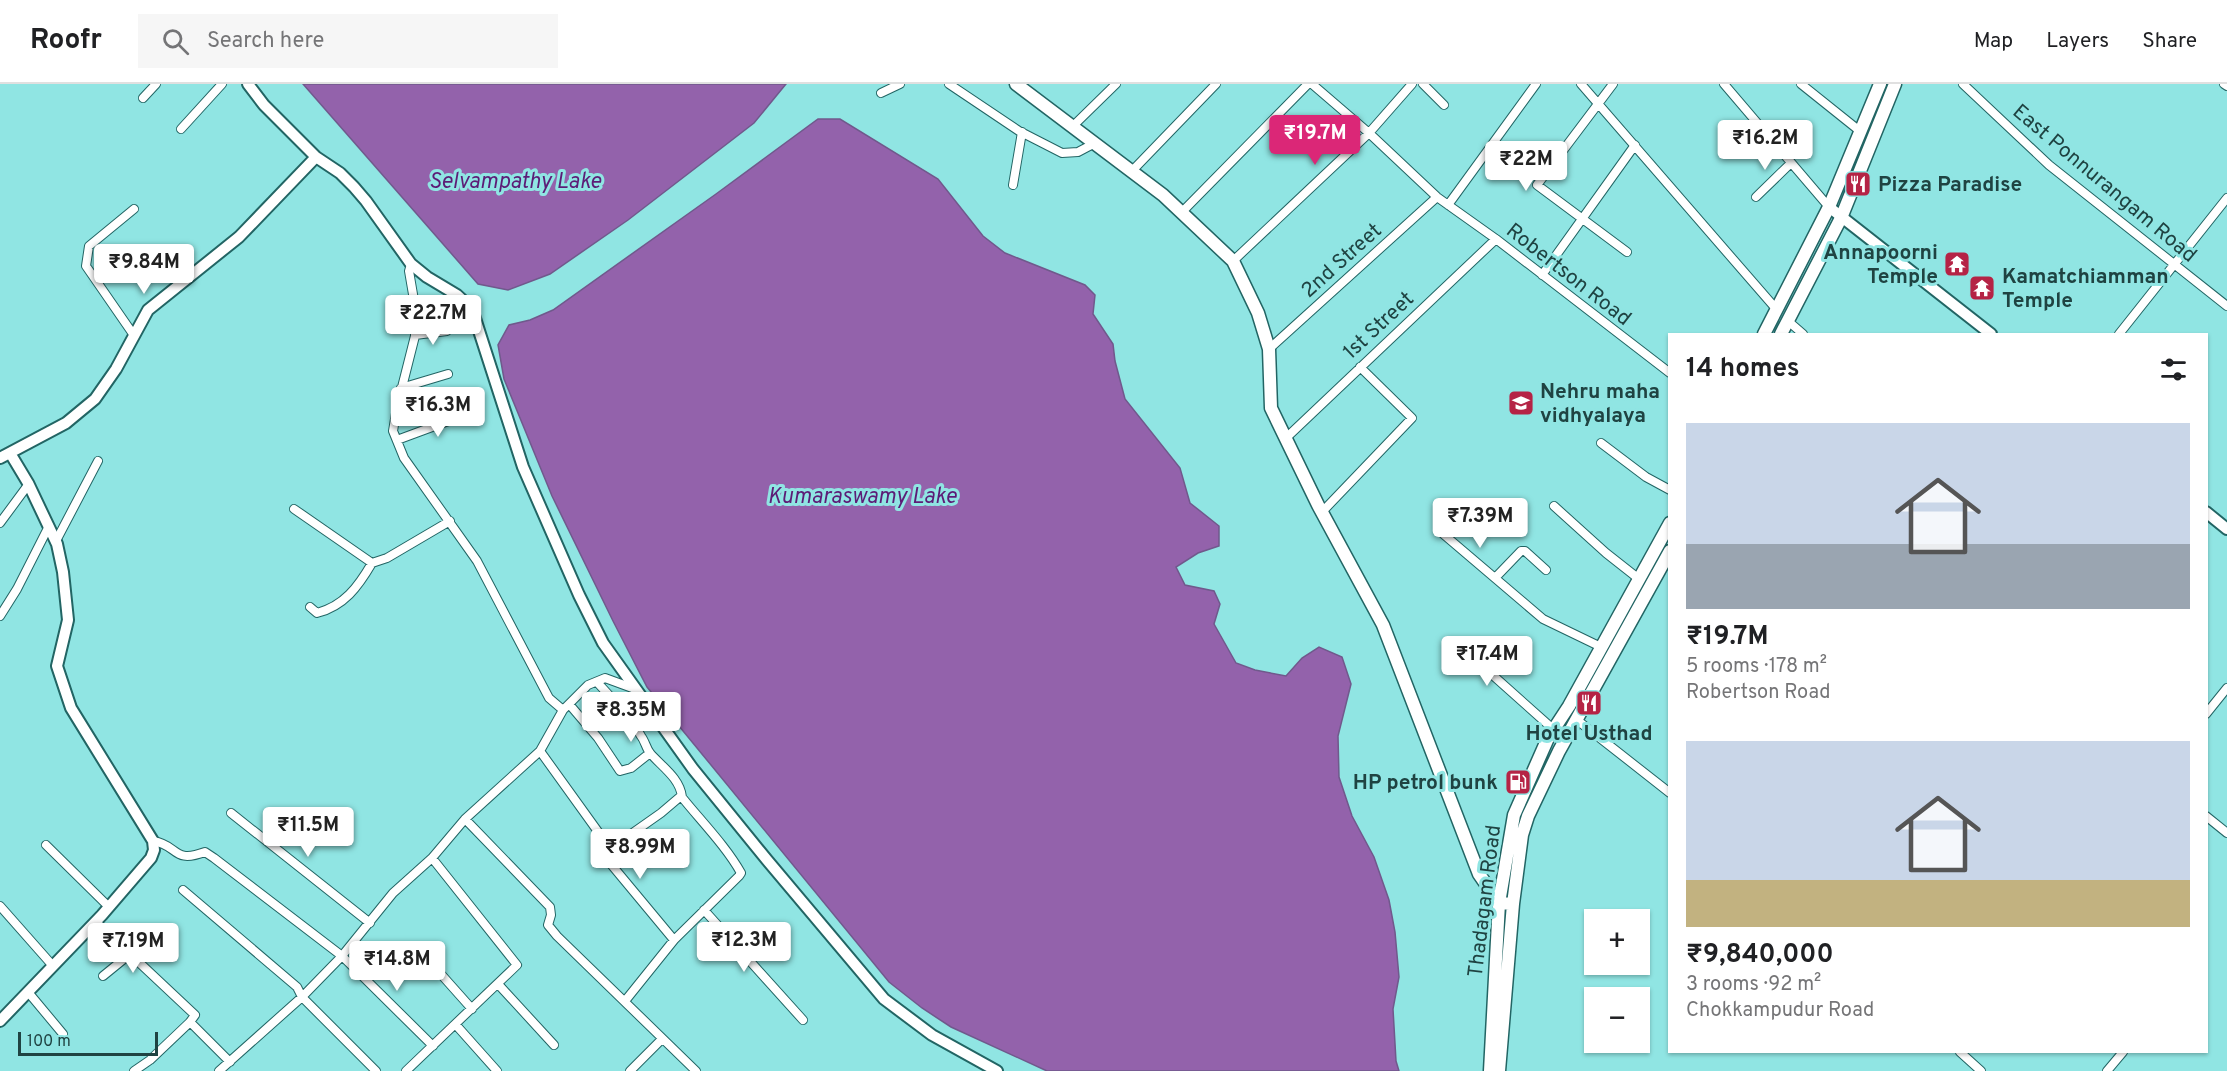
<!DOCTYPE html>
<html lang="en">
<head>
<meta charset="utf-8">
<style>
  body { margin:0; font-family:Overpass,sans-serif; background:#f6f6f6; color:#202124; height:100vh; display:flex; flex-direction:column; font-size:22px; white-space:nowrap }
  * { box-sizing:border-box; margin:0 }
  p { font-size:20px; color:#757577 }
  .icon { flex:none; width:33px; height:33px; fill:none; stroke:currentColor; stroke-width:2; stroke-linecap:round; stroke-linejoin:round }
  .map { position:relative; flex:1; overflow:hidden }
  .panel { position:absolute; left:1668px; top:249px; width:540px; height:720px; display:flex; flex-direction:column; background:#fff; border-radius:0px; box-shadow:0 2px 4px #0004 }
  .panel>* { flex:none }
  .tools { position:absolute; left:1584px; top:825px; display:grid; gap:12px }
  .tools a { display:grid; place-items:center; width:66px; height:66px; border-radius:0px; background:#fff; box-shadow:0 2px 4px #0004; font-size:30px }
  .scale { position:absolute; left:18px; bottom:15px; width:140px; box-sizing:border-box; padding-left:6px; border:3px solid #1f4342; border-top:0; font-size:16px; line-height:21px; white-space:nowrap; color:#1f4342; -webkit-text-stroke:4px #90e5e3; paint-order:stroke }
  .price { position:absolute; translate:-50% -51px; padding:0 14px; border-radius:6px; background:#fff; color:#222; font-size:20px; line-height:39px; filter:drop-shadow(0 2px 3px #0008) }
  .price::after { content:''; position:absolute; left:50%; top:36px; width:18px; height:14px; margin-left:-9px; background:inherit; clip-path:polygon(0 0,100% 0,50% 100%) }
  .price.active { background:#db2777; color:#fff }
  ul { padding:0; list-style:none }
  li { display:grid; align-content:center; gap:12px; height:318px; padding:0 18px }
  li span { display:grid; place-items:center; height:186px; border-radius:0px; color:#555 }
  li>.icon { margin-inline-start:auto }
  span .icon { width:108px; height:108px; fill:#fffc; stroke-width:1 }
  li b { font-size:26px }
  h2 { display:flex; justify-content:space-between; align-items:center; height:72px; padding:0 18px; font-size:26px }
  header { display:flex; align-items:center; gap:36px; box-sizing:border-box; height:84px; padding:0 30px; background:#fff; border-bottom:2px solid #e0e0e0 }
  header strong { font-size:28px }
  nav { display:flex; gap:33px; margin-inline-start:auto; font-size:21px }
  .search { width:420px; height:54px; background:#f6f6f6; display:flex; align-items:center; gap:15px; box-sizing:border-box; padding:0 21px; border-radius:0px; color:#757577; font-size:22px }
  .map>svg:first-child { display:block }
  .water { fill:#9362ab; stroke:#70598c; stroke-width:1.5 }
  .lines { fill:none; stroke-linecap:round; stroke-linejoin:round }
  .minor-casing { stroke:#226564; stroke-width:10 }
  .tertiary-casing { stroke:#226564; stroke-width:14 }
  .secondary-casing { stroke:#226564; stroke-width:14 }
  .primary-casing { stroke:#226564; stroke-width:15 }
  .minor { stroke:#fff; stroke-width:8 }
  .tertiary { stroke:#fff; stroke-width:10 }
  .secondary { stroke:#fff; stroke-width:10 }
  .primary { stroke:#fff; stroke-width:12 }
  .labels { text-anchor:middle; stroke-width:6; stroke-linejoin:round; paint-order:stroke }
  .street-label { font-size:21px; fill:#1f4342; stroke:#90e5e3 }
  .poi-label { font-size:21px; font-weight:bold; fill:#1f4342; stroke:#90e5e3; text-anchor:start }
  .water-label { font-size:22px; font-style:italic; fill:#5c1c76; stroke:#90e5e3 }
</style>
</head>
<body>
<header>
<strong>Roofr</strong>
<div class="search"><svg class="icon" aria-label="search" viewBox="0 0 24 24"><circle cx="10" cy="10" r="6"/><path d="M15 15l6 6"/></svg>Search here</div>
<nav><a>Map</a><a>Layers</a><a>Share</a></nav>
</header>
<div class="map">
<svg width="2227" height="987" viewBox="0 0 2227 987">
  <rect width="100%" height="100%" fill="#90e5e3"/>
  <!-- water -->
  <path class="water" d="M303,0H786L754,39L628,136L550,190L508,206L478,200Z
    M818,35H840L938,95L983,152L1005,169L1085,201L1095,211L1093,230L1113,260L1115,277L1125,315L1180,384L1190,419L1219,442V462L1198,469L1176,483L1185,501L1214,507L1220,520L1214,540L1236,579L1255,586L1286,592L1302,574L1319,563L1342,573L1351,600L1338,652L1339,693L1352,732L1374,773L1389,816L1395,848L1399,893L1393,925L1396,977L1399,987H1047L951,943L922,924L889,898L647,603L613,537L552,412L504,295L498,261L509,241L530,236L553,226L716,110Z"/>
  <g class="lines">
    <defs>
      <path id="minor" d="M949,0L1019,47L1062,69L1078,68L1095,59
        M1312,0L1369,49L1437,113L1496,155L1670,289
        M1423,0L1444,21
        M1581,0L1777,226
        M1613,0L1537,101L1627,168
        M1724,0L1829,123
        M1801,0L1861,48
        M1963,0L2049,81L2227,222
        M2224,0L2227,2
        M881,9L900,0
        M143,14L156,0
        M1073,42L1116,0
        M181,45L222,0
        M1132,87L1216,0
        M1013,101L1022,48
        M1756,113L1791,79
        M1448,121L1536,0
        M1182,128L1308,0
        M1233,177L1369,49L1412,0
        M411,180L409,187L415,222L416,248L397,323L393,347L404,374L477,477L549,614L563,626
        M1542,191L1635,61
        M1788,237L1803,250
        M133,250L86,182L89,162L134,125
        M2119,250L2227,114
        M415,251L447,247
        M1269,265L1437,113
        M401,304L448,290
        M1286,354L1496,155
        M397,356L470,329
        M1601,359L1646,393L1670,406
        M1467,422L1442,444V449L1543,535L1601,563
        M1554,422L1606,469L1639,495
        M294,425L372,479L387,474L450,437
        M1322,428L1412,334L1360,283
        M0,439L28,401
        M56,457L98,377
        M1495,494L1521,467H1525L1546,486
        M310,523L317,529C344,522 358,503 372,479
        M0,532L17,505L49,442
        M1478,578L1553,645
        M597,598C612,615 630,632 641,652C645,657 646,664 650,669C661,682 680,694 682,713
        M569,620L598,654L620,687L631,684L650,669
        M2206,630L2227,604
        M1577,636L1670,709
        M540,667L604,756L610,779L674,856L625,917
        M231,729L370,839
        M2206,732L2227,749
        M465,735L550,823L551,831L548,841L557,852L696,987
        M153,757C179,761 172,780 205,768L214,774L342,872L433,962
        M46,761L109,823
        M607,767L661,729L681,712C700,736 726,762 741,789L739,792L674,856
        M183,806L297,903L302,913L376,987
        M0,822L53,882
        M704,826L803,936
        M96,838L195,931L190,938
        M423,870L472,925
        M103,892L130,870
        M498,900L554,961
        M28,908L63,950
        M456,941L497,987
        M1960,968L1981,987
        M134,987L150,976L190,938L230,978
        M219,987L302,913L342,872L393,809L432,774L465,735L540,667L563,626L588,601L605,594L635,605
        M406,987L517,881L432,774
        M630,987L662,955
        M2107,987L2123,968"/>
      <path id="tertiary" d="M248,0L264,21L316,73L340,89L354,103L366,117L411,180L427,193L457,211L472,225L523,383L579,511L603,559L693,685L767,776L884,915L932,951L997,987
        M0,374L66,339L95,315L116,285L148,226L239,153L316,73
        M0,937L102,831L151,774L154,766L153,757L71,624L57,582L68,536L63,488L57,460L28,399L10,369"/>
      <path id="secondary" d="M1829,123L1991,250
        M2206,428L2227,445"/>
      <path id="primary" d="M1016,0L1163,111L1233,177L1258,229L1269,265L1271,324L1318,421L1383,541L1479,790L1499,819L1513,820
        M1764,250L1829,123L1880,0
        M1781,250L1841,134L1895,0
        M1490,987L1499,819L1514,731L1548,654L1569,622L1670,439
        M1499,987L1513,820L1522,751L1528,732L1559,667L1670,467"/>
    </defs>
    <!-- minor casing -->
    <use href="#minor" class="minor-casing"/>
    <!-- tertiary casing -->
    <use href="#tertiary" class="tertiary-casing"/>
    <!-- secondary casing -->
    <use href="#secondary" class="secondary-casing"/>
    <!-- primary casing -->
    <use href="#primary" class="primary-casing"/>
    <!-- minor -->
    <use href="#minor" class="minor"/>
    <!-- tertiary -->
    <use href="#tertiary" class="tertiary"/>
    <!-- secondary -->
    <use href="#secondary" class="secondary"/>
    <!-- primary -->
    <use href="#primary" class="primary"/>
  </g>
  <!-- icons -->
  <defs>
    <symbol id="restaurant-square" viewBox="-11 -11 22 22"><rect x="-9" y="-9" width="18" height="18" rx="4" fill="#b52345" stroke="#90e5e3"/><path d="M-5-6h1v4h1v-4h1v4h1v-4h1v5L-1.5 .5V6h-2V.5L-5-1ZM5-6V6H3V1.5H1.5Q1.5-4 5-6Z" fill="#fff"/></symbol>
    <symbol id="temple-square" viewBox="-11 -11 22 22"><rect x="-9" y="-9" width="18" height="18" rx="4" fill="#b52345" stroke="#90e5e3"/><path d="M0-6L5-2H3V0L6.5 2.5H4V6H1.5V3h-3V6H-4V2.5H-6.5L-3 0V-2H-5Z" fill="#fff"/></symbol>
    <symbol id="school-square" viewBox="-11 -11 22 22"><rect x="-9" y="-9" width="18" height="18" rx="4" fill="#b52345" stroke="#90e5e3"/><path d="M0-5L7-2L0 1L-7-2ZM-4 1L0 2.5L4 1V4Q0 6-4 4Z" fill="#fff"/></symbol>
    <symbol id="fuel-square" viewBox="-11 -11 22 22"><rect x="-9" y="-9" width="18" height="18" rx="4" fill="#b52345" stroke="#90e5e3"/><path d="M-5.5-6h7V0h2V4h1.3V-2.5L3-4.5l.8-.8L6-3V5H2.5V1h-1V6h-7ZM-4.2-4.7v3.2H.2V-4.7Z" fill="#fff"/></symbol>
  </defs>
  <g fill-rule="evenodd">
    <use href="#restaurant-square" x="1843" y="85" width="30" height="30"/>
    <use href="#temple-square" x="1942" y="165" width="30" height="30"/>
    <use href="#temple-square" x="1967" y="189" width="30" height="30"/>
    <use href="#school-square" x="1506" y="304" width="30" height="30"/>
    <use href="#restaurant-square" x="1574" y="604" width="30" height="30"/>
    <use href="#fuel-square" x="1503" y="683" width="30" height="30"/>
  </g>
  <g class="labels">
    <!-- street labels -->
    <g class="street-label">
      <text transform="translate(2105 99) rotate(40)" y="7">East Ponnurangam Road</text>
      <text transform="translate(1341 176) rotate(-42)" y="7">2nd Street</text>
      <text transform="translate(1569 190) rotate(38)" y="7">Robertson Road</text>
      <text transform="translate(1378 241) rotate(-43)" y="7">1st Street</text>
      <text transform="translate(1484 817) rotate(-83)" y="7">Thadagam Road</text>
    </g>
    <!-- poi labels -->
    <g class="poi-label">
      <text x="1878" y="107">Pizza Paradise</text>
      <text x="1938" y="175" text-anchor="end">Annapoorni<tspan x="1938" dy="24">Temple</tspan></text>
      <text x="2002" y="199">Kamatchiamman<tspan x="2002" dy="24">Temple</tspan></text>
      <text x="1540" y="314">Nehru maha<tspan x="1540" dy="24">vidhyalaya</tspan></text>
      <text x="1589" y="656" text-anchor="middle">Hotel Usthad</text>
      <text x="1498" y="705" text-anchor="end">HP petrol bunk</text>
    </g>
    <!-- water labels -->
    <g class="water-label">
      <text x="515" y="104">Selvampathy Lake</text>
      <text x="862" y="419">Kumaraswamy Lake</text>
    </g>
  </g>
</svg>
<div class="tools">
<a>+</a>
<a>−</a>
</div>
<div class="scale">100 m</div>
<b class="price active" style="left:1315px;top:82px">₹19.7M</b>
<b class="price" style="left:1765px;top:87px">₹16.2M</b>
<b class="price" style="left:1526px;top:108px">₹22M</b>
<b class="price" style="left:144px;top:211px">₹9.84M</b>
<b class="price" style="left:433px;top:262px">₹22.7M</b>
<b class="price" style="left:438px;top:354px">₹16.3M</b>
<b class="price" style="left:1480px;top:465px">₹7.39M</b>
<b class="price" style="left:1487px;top:603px">₹17.4M</b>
<b class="price" style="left:631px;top:659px">₹8.35M</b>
<b class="price" style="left:308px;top:774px">₹11.5M</b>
<b class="price" style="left:640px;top:796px">₹8.99M</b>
<b class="price" style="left:744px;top:889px">₹12.3M</b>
<b class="price" style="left:133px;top:890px">₹7.19M</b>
<b class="price" style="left:397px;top:908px">₹14.8M</b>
<section class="panel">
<h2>14 homes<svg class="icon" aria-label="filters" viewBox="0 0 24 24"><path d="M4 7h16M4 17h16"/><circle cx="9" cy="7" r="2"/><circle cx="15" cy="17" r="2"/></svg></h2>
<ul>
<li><span style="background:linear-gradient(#c9d6e8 65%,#9aa5b1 0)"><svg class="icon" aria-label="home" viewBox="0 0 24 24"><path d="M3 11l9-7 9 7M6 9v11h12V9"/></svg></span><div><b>₹19.7M</b><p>5 rooms · 178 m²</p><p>Robertson Road</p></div></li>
<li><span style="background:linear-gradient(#c9d6e8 75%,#c2b280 0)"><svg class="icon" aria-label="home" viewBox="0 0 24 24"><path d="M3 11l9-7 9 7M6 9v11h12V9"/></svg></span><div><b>₹9,840,000</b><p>3 rooms · 92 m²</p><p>Chokkampudur Road</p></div></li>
</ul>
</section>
</div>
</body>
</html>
